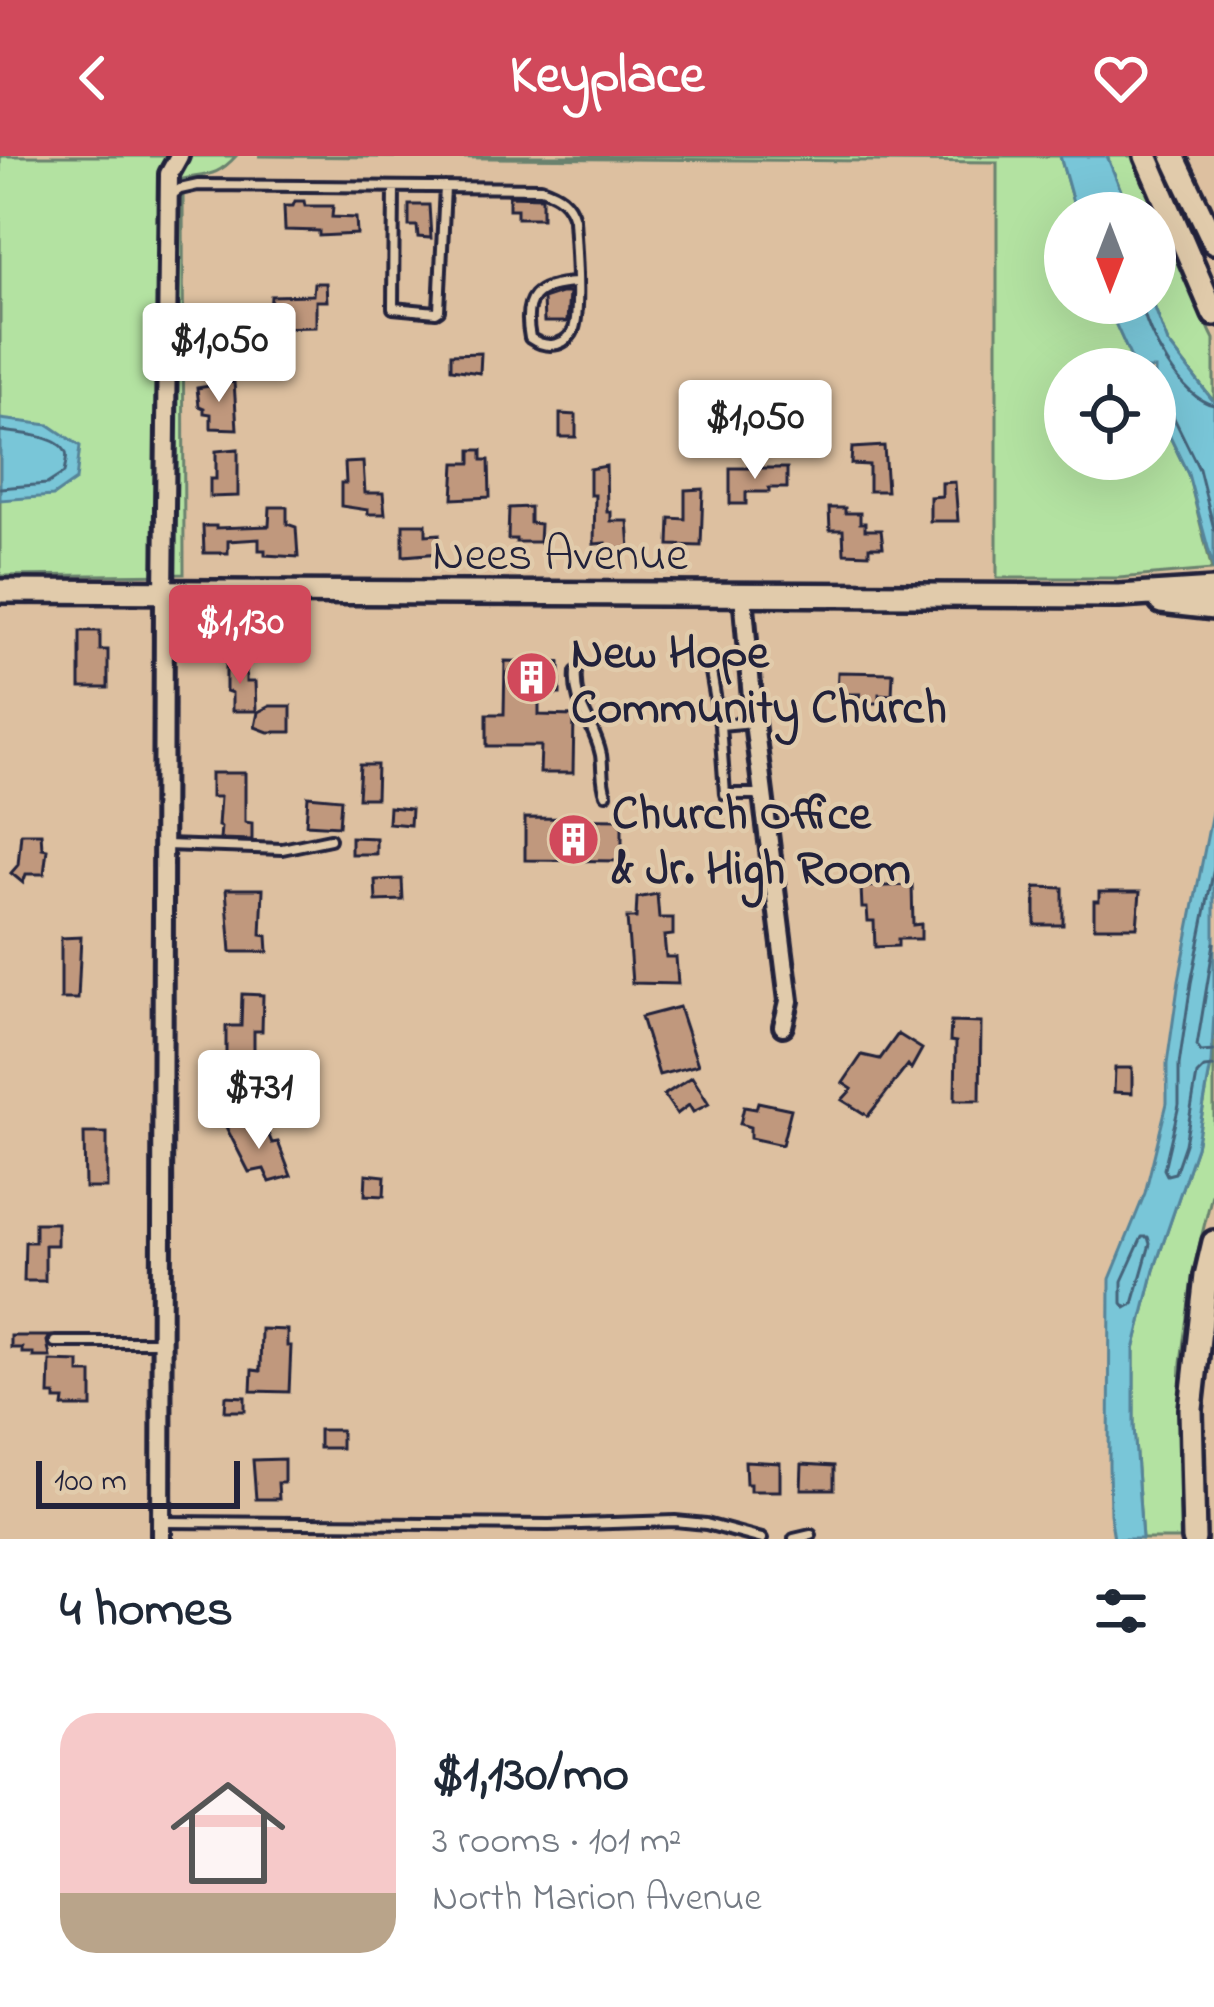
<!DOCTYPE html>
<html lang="en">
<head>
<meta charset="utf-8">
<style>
  body { margin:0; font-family:"Indie Flower",sans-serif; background:#f6f6f7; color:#1f2937; height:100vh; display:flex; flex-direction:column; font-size:45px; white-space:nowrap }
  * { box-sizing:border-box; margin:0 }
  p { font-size:39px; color:#747a83 }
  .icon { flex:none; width:66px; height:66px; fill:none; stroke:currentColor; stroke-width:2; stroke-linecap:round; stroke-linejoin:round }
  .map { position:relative; height:1383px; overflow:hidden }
  .drawer { display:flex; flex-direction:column; background:#fff; flex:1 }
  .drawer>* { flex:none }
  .needle { width:78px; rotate:180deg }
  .buttons { position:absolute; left:1044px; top:36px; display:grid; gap:24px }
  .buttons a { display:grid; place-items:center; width:132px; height:132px; border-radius:50%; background:#fff; box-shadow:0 12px 48px #0002; font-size:60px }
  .scale { position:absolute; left:36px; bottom:30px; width:204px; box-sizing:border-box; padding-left:12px; border:6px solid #22223b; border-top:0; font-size:33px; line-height:42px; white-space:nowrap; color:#22223b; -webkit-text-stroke:9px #e1cbab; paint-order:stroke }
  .price { position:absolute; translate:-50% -102px; padding:0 27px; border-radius:12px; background:#fff; color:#222; font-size:39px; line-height:78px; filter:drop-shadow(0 3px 6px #0008) }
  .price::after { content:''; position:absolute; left:50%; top:72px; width:36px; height:27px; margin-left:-18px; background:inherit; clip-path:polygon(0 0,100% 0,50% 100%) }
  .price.on { background:#d1495b; color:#fff }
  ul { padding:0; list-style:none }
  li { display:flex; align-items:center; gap:36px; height:300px; padding:0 60px }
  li+li { border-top:3px solid #e0e1e3 }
  li span { display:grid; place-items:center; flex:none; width:336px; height:240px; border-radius:36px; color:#555 }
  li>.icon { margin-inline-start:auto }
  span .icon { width:144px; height:144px; fill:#fffc; stroke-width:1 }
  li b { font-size:51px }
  h2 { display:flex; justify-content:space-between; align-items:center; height:144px; padding:0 60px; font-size:51px }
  header { display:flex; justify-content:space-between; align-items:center; height:156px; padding:0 60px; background:#d1495b; color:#fff; font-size:54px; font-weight:700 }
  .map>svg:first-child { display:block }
  .green { fill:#b3e2a1; stroke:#6a826e; stroke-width:3 }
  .water { fill:#79c6d8; stroke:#568499; stroke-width:3 }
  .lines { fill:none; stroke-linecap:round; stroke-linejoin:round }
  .shore { stroke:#45647a; stroke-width:3 }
  .building { fill:#c0987d; stroke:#22223b; stroke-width:3 }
  .lane-casing { stroke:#22223b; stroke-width:16 }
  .street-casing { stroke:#22223b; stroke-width:26 }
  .secondary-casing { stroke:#22223b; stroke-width:30 }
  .lane { stroke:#e1cbab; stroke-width:8 }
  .street { stroke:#e1cbab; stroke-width:16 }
  .secondary { stroke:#e1cbab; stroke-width:21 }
  .labels { text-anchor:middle; stroke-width:9; stroke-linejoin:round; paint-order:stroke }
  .street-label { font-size:48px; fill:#22223b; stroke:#e1cbab }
  .poi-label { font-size:48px; font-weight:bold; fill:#22223b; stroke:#e1cbab; text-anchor:start }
</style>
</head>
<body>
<header><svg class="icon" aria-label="back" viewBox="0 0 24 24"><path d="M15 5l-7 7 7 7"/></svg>Keyplace<svg class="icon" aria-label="heart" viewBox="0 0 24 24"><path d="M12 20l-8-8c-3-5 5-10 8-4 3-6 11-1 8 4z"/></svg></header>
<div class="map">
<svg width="1214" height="1383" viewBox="0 0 1214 1383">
  <rect width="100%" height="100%" fill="#ddc0a0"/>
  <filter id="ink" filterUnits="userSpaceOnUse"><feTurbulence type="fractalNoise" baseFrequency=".00833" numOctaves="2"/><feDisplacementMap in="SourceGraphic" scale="24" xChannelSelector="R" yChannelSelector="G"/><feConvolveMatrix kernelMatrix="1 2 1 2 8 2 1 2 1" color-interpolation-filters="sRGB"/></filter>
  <g filter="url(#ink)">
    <!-- green -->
    <path class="green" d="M0,0H236C218,20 208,18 183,23L184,418L0,420Z
      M258,0H1060L1076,57H1065V147H1106L1136,213H1065V303H1155V250L1188,318L1212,414L1119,422H997V6Z
      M1107,0H1133L1211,177L1214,183V246L1168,187L1153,147L1155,57H1130Z
      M1214,858V1030L1193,1115L1181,1206L1179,1272L1184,1383H1142L1134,1271V1194L1154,1114L1196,991L1211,909Z"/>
    <!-- water -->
    <path class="water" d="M1060,0H1107L1130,57H1076Z
      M1106,147H1153L1168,187L1214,246V414L1188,318L1155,250V213H1136Z
      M0,263L49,269L80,290L76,324L53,340L0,344Z
      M1214,646V858L1211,908L1196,991L1154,1114L1134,1194V1271L1142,1383H1114L1110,1358L1109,1309L1110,1123L1145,1037L1167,947V908L1179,824Z"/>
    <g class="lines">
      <!-- shore -->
      <path class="shore" d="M1142,147C1145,176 1183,245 1214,249
        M1155,248L1163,249L1170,254L1199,313L1214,373
        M0,275C17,277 59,279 66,297C68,300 64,315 64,317L47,328L0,332
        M1214,712L1191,827L1179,909V949L1164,1013L1167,1019L1175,1017L1185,988L1197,919L1204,912L1214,911
        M1214,787L1197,890L1201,896L1214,895
        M1142,1081H1148L1150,1088L1133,1148L1126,1152L1122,1147V1125Z"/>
    </g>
    <!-- building -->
    <path class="building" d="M509,40L542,41V62H517V53H509Z
      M295,45H304L305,50H333L332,61L356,62L357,78L319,80V75L285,74L284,50H293Z
      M409,49H429L431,82L418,81L417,70H409Z
      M314,127H326L327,145H316V171L269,172L271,140L313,139Z
      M561,137H569L567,166H544L543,143Z
      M481,197L480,217L451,213V198Z
      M234,226L237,273L211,272V258L204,257V252L199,250L197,232Z
      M560,258L576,259V281H560Z
      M884,290L887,335H869V309L851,308L852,292Z
      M238,293V340L210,341V323H216V295Z
      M471,294H482V304H489L490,341L453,343L455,307H471Z
      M363,306L365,337H383L385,358H368V354L341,350V327H346L345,307Z
      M606,310L607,356H611V365H628L630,393H606V387L594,388L595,339H590V313Z
      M730,312H787V332H769V336H746V348H730Z
      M955,326L958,365H930V341L942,340V327Z
      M703,333L701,390L669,389L670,362L685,363V334Z
      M270,351H287V368L296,371L298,401L265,399V394H259V383L228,385V397H204L203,370H216V372L269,370Z
      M530,351V367L540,368L539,386H516V383H508L509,352Z
      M829,352H845V357H860V367H865V374H881L883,391H869V398L844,397L843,374H830Z
      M403,368H426V379L439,378L440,397L403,400Z
      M80,475H100V494H108V532H80Z
      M226,504H246V526H255L256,555H232V537L226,535Z
      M505,505L560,506V538H539V559L574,560L573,617H540L541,590H487V558H504Z
      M838,516L893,517L892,539L879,538V547H860V538H837Z
      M270,550H291V576H268L255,571L258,556Z
      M360,609H377L376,642H358Z
      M211,617H245V666L252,667V684L220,683L221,671L218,670L220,641H211Z
      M308,640L341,643L339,670L306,668Z
      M389,651L411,653L410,669L388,667Z
      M525,662L622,663V705L525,704Z
      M21,677H41L42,692L47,693L44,718H26L23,727L11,717L18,709Z
      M351,681L376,682V698H351Z
      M402,723L403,744L376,745L375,724Z
      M912,729L913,769L921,768V783H898V790L875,791L874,765H868L867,752H862L861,731Z
      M1035,731L1063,732V769H1035Z
      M226,733H263L261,779L267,780L268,796H231Z
      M1099,736H1140L1137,771H1094V745H1099Z
      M657,738L659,762H673V779L664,780L666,801H676L678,828L632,827L627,762H636L637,742Z
      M81,781L78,843H61V782Z
      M242,838L263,839L262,875H254V897H266L265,917H248V912H226V870H241Z
      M679,851L698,909L659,919L641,861Z
      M951,866L981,867L980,944H955L956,886L950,885Z
      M898,878L922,893L911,913L908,909L868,960L842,944L852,933L843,927L862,899L880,903Z
      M1115,912H1132V937L1114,936Z
      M692,921L709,948L693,956L689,949L677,958L664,939Z
      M758,946L791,953L782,989L750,982V971L740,968L744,951L756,953Z
      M246,965L256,980L267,975L272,987L278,986L291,1020L270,1026L264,1013L249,1016L226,971Z
      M84,977H107V1032H85Z
      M366,1018L385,1020L384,1040L365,1039Z
      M35,1067H57V1089H45V1125H24L25,1086H35Z
      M261,1173L287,1174V1190H291L289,1236L251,1235L252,1214L260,1215Z
      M11,1180H50L47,1185L50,1201H33V1197H22V1192H11Z
      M50,1205L79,1206V1217H92V1251H63L64,1244H55V1239H49Z
      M226,1240L245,1241V1255H225Z
      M319,1274H341V1292H319Z
      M284,1303V1327H278L279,1343H256L253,1304Z
      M745,1305L780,1307V1335H750V1328H746Z
      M802,1308L834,1310V1333H801Z"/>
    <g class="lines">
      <defs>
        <path id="lane" d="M394,31L393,152L436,156L439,154L445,31
          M170,40L180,33L198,29L541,32C558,38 569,44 574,63C575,84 582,163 572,177C561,193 543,191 530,182C522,141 535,129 576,127
          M576,516C573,551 595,568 601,599C603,613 601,625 606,638
          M711,516L720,569L725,638H762
          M720,569L754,566
          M165,689L282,693L330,683
          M55,1186H160
          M163,1366L549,1369L675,1365L706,1368L762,1383
          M794,1383L811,1379"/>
        <path id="street" d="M743,438L754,566L789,845L783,870
          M161,1383L164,437L169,18L179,0"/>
        <path id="secondary" d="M1146,0L1214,158
          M1173,0L1214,86
          M0,435L1119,440L1214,434
          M1161,446L1214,452
          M1194,1383L1191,1253L1206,1120L1214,1086"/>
      </defs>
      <!-- lane casing -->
      <use href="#lane" class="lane-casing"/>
      <!-- street casing -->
      <use href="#street" class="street-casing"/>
      <!-- secondary casing -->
      <use href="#secondary" class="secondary-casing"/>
      <!-- lane -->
      <use href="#lane" class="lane"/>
      <!-- street -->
      <use href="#street" class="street"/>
      <!-- secondary -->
      <use href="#secondary" class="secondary"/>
    </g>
  </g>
  <!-- icons -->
  <defs>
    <symbol id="building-disc" viewBox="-11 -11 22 22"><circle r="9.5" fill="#d1495b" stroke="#e1cbab"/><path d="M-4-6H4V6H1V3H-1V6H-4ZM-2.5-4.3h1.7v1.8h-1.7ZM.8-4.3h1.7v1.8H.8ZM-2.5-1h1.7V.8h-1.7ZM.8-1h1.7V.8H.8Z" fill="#fff"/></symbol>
  </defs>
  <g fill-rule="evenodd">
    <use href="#building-disc" x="502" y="492" width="59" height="59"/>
    <use href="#building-disc" x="544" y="654" width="59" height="59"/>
  </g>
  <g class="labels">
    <!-- street labels -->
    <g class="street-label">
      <text x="560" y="413">Nees Avenue</text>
    </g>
    <!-- poi labels -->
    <g class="poi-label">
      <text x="571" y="511">New Hope<tspan x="571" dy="55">Community Church</tspan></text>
      <text x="612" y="672">Church Office<tspan x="612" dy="55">&amp; Jr. High Room</tspan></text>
    </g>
  </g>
</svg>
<div class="buttons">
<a><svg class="needle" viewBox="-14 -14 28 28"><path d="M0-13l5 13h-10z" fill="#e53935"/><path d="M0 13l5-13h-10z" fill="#747a83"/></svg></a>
<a><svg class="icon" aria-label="locate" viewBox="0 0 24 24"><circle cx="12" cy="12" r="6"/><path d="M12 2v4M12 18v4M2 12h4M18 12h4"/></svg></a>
</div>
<div class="scale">100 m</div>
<b class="price" style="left:219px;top:249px">$1,050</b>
<b class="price" style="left:755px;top:326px">$1,050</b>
<b class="price on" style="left:240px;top:531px">$1,130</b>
<b class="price" style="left:259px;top:996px">$731</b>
</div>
<section class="drawer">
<h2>4 homes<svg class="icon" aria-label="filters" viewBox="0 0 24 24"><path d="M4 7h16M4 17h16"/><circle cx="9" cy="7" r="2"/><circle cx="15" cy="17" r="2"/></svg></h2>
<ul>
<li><span style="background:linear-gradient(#f6c9c9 75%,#b9a48a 0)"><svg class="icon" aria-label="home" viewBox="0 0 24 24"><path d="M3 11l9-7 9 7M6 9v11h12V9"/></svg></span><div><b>$1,130/mo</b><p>3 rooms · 101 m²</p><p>North Marion Avenue</p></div></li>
</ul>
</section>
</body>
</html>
